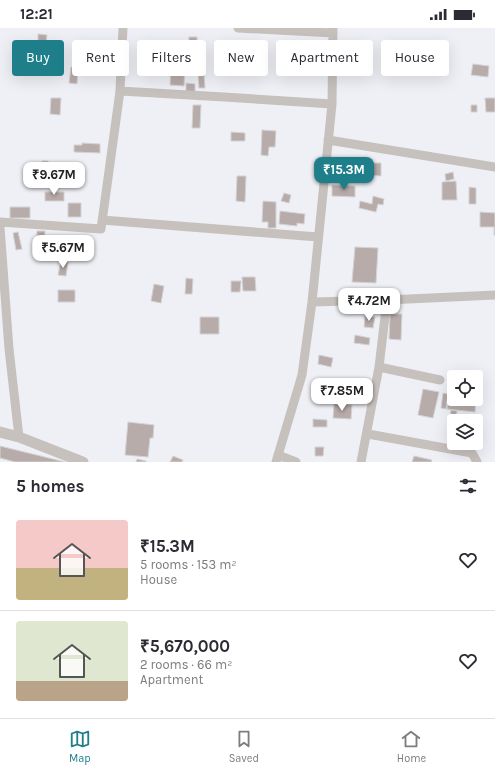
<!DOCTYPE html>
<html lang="en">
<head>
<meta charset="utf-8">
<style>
  body { margin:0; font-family:Karla,sans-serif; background:#f2f2f3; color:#2b2b33; height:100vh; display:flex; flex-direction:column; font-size:15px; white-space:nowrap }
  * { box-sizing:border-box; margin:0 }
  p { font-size:13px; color:#7c7c81 }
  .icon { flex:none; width:22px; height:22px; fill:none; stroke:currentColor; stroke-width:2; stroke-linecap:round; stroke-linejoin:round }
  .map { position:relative; height:434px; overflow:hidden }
  .drawer { display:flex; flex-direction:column; background:#fff; flex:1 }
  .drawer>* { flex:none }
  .banner { position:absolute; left:12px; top:12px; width:471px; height:36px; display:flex; gap:8px }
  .controls { position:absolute; left:447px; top:342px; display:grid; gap:8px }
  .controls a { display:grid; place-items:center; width:36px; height:36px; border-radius:4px; background:#fff; box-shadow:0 4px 16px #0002; font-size:20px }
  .price { position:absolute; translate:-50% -34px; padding:0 9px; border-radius:8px; background:#fff; color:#222; font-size:13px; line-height:26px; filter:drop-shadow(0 1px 2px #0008) }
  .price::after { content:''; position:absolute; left:50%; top:24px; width:12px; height:9px; margin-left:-6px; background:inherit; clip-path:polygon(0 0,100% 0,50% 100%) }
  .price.current { background:#1e7f8a; color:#fff }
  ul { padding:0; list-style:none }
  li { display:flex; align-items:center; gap:12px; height:100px; padding:0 16px }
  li+li { border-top:1px solid #e1e1e2 }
  li span { display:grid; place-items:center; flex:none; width:112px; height:80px; border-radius:4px; color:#555 }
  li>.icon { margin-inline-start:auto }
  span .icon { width:48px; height:48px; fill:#fffc; stroke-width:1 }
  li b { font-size:17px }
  h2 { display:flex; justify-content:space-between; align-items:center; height:48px; padding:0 16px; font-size:17px }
  .chip { padding:0 14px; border-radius:4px; background:#fff; box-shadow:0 4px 16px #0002; font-size:14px; line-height:36px }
  .chip.current { background:#1e7f8a; color:#fff }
  .status { display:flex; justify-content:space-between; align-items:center; height:28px; padding:0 20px; background:#fff; direction:ltr }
  .status svg { height:11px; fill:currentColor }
  .tabs { display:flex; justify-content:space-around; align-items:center; height:56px; border-top:1px solid #e1e1e2; background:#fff; font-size:11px; color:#7c7c81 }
  .tabs a { display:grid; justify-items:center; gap:2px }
  .tabs .current { color:#1e7f8a }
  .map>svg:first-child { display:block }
  .building { fill:#b8acaa; stroke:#d3d3d5 }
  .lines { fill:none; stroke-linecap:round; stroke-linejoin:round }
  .minor { stroke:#c7c1be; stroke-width:9 }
  .tertiary { stroke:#c7c1be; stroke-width:11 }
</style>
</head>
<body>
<div class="status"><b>12:21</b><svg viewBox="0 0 49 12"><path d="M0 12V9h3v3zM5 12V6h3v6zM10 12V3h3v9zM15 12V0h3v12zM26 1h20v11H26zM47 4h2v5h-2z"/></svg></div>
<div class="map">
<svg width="495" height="434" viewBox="0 0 495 434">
  <rect width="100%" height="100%" fill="#eff0f5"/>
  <!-- building -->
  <path class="building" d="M38,6L47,7L46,16L38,15Z
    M189,9H197V34H188Z
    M305,16H311V27H304Z
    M29,18H35L34,25L29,24Z
    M291,32H312V46L292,47Z
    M141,33L155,35L154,41L140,40Z
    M171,36H185L184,58L170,57Z
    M473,36L489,38L488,49L471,47Z
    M71,39L78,40L77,56L69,55Z
    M204,46L205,60H199L198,47Z
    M186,55L195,56V64H186Z
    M51,70H61L60,87L50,86Z
    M485,70H495V84H486Z
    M193,77H201L200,100H192Z
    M471,77H477V84H471Z
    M262,102L276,103L275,119H269L268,128L261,127Z
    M231,104L245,105V113H231Z
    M82,115L100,116V125L74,124V117H82Z
    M42,133H48L49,141L42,142Z
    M369,135H381V148L369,147Z
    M44,142L67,143V157L50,156V155L44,154Z
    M453,144L454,151L446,153L445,146Z
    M237,148H246L245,174L236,173Z
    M456,153L457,172H442V154Z
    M332,157L355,158V169L332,168Z
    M469,159L476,160V176H469Z
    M45,164H64V173H45Z
    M284,165L291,167L289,175L281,173Z
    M373,168L384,171L383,177L378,176L376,184L359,180L360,173L372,176Z
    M263,173L276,174V200H268V194H262Z
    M68,175H81V189H68Z
    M10,179H30V190H10Z
    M280,183L305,186L304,196L297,195V198L279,196Z
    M480,184L495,185V207H494V199H480Z
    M37,203H45L43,229H36Z
    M18,204L22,221L16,222L13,205Z
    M355,219L378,220L376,255L352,254Z
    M61,233L68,234L66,248L58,247Z
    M242,249H255L256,263H243Z
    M186,250L193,251L192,266H185Z
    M231,253H241L240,264H231Z
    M154,256L164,258L161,275L151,273Z
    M58,262H75V274H58Z
    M390,286H402L401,312L389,311Z
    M365,288L375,289L373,300L364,299Z
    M200,289H219V306H200Z
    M355,307L370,310L369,317L354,315Z
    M319,327L333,330L331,339L318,336Z
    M337,357L359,358V373L336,372Z
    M423,361L439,364L433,390L418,387Z
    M443,365L448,366L446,381L441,380Z
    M448,367L454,368V371H476V370L475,384L447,381Z
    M334,376L352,377L351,391L333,390Z
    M451,382L457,383L456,391H450Z
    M313,391L327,392V399H313Z
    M452,391L461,393H454V405L449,404Z
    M128,394L154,397L153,410H150L148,429L125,427Z
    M0,418L65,434H15L0,430Z
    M315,419H324L323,428H315Z
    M173,428L183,432L182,434H170Z
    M414,428L432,432L431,434H412Z
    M137,431L146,433V434H136Z"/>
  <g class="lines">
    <!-- minor -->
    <path class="minor" d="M238,0L333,5
      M120,63L224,69L332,76
      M328,112L495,139
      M102,192L318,209
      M0,194L101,201L120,63L123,0
      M0,199L9,321L19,409
      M312,274L387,272L495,267
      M379,339L440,352
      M368,406L472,425L477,434
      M278,427L296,434
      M276,434L302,347L312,274L332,76L333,0
      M361,434L379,339L387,272"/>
    <!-- tertiary -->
    <path class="tertiary" d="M0,404L19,409L83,434"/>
  </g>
</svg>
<div class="controls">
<a><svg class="icon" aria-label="locate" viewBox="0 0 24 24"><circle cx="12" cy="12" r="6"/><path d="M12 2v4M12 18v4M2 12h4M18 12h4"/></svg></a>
<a><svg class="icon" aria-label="layers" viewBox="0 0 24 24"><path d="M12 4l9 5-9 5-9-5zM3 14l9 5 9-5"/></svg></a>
</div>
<b class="price current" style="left:344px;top:163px">₹15.3M</b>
<b class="price" style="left:54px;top:168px">₹9.67M</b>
<b class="price" style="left:63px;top:241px">₹5.67M</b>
<b class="price" style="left:369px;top:294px">₹4.72M</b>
<b class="price" style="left:342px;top:384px">₹7.85M</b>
<div class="banner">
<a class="chip current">Buy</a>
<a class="chip">Rent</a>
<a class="chip">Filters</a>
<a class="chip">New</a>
<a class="chip">Apartment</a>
<a class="chip">House</a>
</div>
</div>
<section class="drawer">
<h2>5 homes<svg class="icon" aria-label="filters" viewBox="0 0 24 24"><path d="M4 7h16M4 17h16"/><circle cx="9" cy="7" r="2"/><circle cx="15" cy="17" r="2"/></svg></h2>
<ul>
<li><span style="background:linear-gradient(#f6c9c9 60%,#c2b280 0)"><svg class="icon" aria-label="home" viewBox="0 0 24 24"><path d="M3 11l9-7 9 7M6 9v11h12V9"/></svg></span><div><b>₹15.3M</b><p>5 rooms · 153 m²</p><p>House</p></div><svg class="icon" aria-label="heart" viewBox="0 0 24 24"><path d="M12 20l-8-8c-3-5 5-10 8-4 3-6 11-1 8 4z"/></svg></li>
<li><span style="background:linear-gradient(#dfe7d0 75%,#b9a48a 0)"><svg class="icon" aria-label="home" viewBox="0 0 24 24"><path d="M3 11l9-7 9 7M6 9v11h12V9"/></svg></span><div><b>₹5,670,000</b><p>2 rooms · 66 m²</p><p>Apartment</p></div><svg class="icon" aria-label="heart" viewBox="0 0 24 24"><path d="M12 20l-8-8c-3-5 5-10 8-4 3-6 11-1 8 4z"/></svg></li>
</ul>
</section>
<nav class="tabs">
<a class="current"><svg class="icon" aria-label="map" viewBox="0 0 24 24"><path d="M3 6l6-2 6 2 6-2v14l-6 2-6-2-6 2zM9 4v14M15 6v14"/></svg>Map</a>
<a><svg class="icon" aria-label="saved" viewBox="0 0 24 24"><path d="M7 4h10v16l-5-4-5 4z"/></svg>Saved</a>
<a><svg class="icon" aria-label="home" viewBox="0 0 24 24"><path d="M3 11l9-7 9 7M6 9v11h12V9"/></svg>Home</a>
</nav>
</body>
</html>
